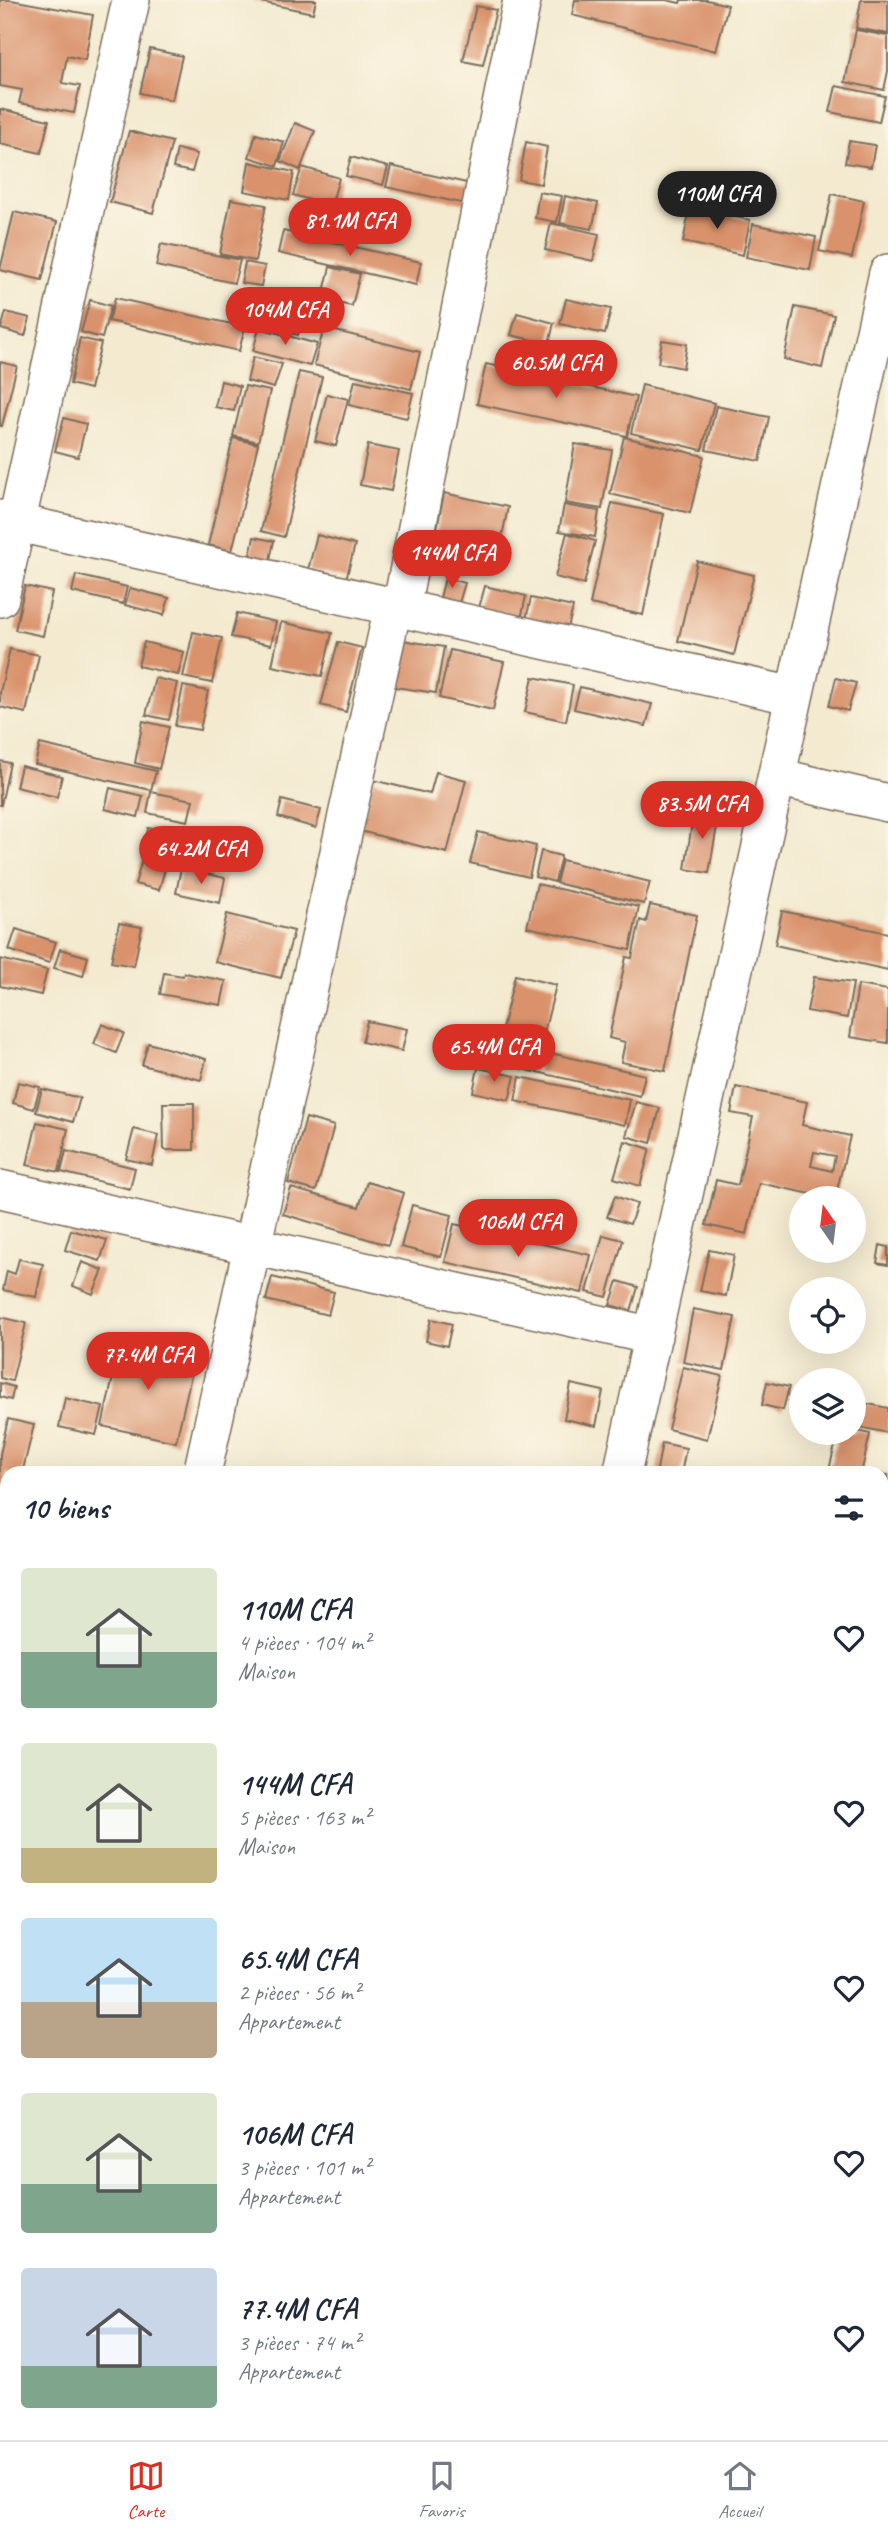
<!DOCTYPE html>
<html lang="fr">
<head>
<meta charset="utf-8">
<style>
  body { margin:0; font-family:Caveat,sans-serif; background:#f2f2f3; color:#1f2937; height:100vh; display:flex; flex-direction:column; font-size:26px; white-space:nowrap }
  * { box-sizing:border-box; margin:0 }
  p { font-size:23px; color:#747a83 }
  .icon { flex:none; width:38px; height:38px; fill:none; stroke:currentColor; stroke-width:2; stroke-linecap:round; stroke-linejoin:round }
  .map { position:relative; flex:1; overflow:hidden }
  .panel { position:absolute; left:0px; top:1466px; width:889px; height:975px; display:flex; flex-direction:column; background:#fff; border-radius:21px 21px 0 0; box-shadow:0 7px 28px #0002 }
  .panel>* { flex:none }
  .needle { width:46px; rotate:346deg }
  .controls { position:absolute; left:789px; top:1186px; display:grid; gap:14px }
  .controls a { display:grid; place-items:center; width:77px; height:77px; border-radius:50%; background:#fff; box-shadow:0 7px 28px #0002; font-size:35px }
  .price { position:absolute; translate:-50% -60px; padding:0 16px; border-radius:24px; background:#d93025; color:#fff; font-size:23px; line-height:46px; filter:drop-shadow(0 2px 4px #0008) }
  .price::after { content:''; position:absolute; left:50%; top:42px; width:21px; height:16px; margin-left:-10px; background:inherit; clip-path:polygon(0 0,100% 0,50% 100%) }
  .price.current { background:#222; color:#fff }
  ul { padding:0; list-style:none }
  li { display:flex; align-items:center; gap:21px; height:175px; padding:0 21px }
  li span { display:grid; place-items:center; flex:none; width:196px; height:140px; border-radius:7px; color:#555 }
  li>.icon { margin-inline-start:auto }
  span .icon { width:84px; height:84px; fill:#fffc; stroke-width:1 }
  li b { font-size:30px }
  h2 { display:flex; justify-content:space-between; align-items:center; height:84px; padding:0 21px; font-size:30px }
  .tab-bar { display:flex; justify-content:space-around; align-items:center; height:98px; border-top:2px solid #e0e1e3; background:#fff; font-size:19px; color:#747a83 }
  .tab-bar a { display:grid; justify-items:center; gap:4px }
  .tab-bar .current { color:#d93025 }
  .map>svg:first-child { display:block }
  .building { fill:#d9926c; fill-rule:evenodd }
  .lines { fill:none; stroke-linecap:round; stroke-linejoin:round }
  .minor-casing { stroke:#7b6d5c; stroke-width:40 }
  .minor { stroke:#fff; stroke-width:37 }
</style>
</head>
<body>
<div class="map">
<svg width="888" height="2440" viewBox="0 0 888 2440">
  <rect width="100%" height="100%" fill="#fcf5e5"/>
  <filter id="ink" filterUnits="userSpaceOnUse"><feTurbulence type="fractalNoise" baseFrequency=".0143" numOctaves="2"/><feDisplacementMap in="SourceGraphic" scale="14" xChannelSelector="R" yChannelSelector="G"/><feConvolveMatrix kernelMatrix="1 2 1 2 8 2 1 2 1" color-interpolation-filters="sRGB"/></filter>
  <filter id="wash" filterUnits="userSpaceOnUse"><feTurbulence type="fractalNoise" baseFrequency=".00686" numOctaves="4" result="noise"/><feDisplacementMap in="SourceGraphic" scale="28" xChannelSelector="R" yChannelSelector="G"/><feGaussianBlur stdDeviation="1.57" result="paint"/><feColorMatrix in="noise" values="0 0 0 0 0 0 0 0 0 0 0 0 0 0 0 0 0 1.4 0 .05"/><feComposite in="paint" operator="in"/></filter>
  <g filter="url(#wash)">
    <rect width="100%" height="100%" fill="#f3ead0"/>
    <g id="blocks">
      <!-- building -->
      <path class="building" d="M0,0H11L93,15L85,60L67,56L62,83L80,86L74,113L19,103L22,90L0,86Z
        M251,0H316L313,13Z
        M575,0H666L680,3L681,0H707L728,5L716,51L572,15Z
        M861,0H888V34L856,28Z
        M476,6L496,10L483,65L463,61Z
        M856,30L888,36V71L884,90L845,82Z
        M150,49L182,56L172,100L140,93Z
        M836,86L885,96L879,122L830,112Z
        M0,109L49,120L41,153L0,144Z
        M295,123L315,131L300,170L280,161Z
        M129,131L172,142L153,213L110,202Z
        M256,134L284,142L277,166L249,157Z
        M849,141L875,145L871,167L845,163Z
        M526,142L547,147L541,184L519,180Z
        M177,149L197,154L192,172L173,168Z
        M351,157L388,167L383,185L346,176Z
        M249,162L294,172L289,200L244,191Z
        M391,166L471,184L466,204L386,187Z
        M302,167L339,178L331,206L293,195Z
        M539,192L562,196L557,222L535,218Z
        M832,194L864,201L852,258L819,251Z
        M565,196L598,203L592,229L560,223Z
        M231,199L266,205L255,261L220,254Z
        M690,208L750,220L743,255L683,242Z
        M14,212L57,222L42,280L0,270Z
        M551,223L599,234L593,261L545,250Z
        M753,224L816,237L810,270L746,257Z
        M283,231L421,262L416,285L278,253Z
        M161,244L240,260L234,283L156,266Z
        M245,262L265,266L261,286L241,283Z
        M330,267L360,274L352,306L322,300Z
        M115,298L245,327L239,351L109,321Z
        M566,299L611,309L605,334L560,324Z
        M90,300L111,306L102,338L81,332Z
        M795,307L834,315L822,368L784,359Z
        M6,312L30,318L25,336L1,329Z
        M517,313L554,323L549,344L511,335Z
        M277,315L302,322L298,335L273,328Z
        M259,328L317,344L310,366L253,351Z
        M324,328L420,352L411,389L314,365Z
        M80,338L101,343L90,389L70,384Z
        M662,340L687,344L683,368L658,363Z
        M253,357L282,364L274,388L247,381Z
        M0,362L17,366L2,426H0Z
        M486,364L636,397L627,436L477,404Z
        M299,372L322,377L284,537L261,531Z
        M355,380L413,393L407,418L349,405Z
        M221,381L240,386L234,411L215,407Z
        M642,385L714,403L702,450L631,433Z
        M245,386L270,391L258,442L233,436Z
        M327,394L348,399L336,446L315,441Z
        M716,406L769,417L760,461L706,450Z
        M64,418L86,424L78,457L55,451Z
        M624,437L704,456L690,513L610,494Z
        M233,438L258,444L232,551L208,545Z
        M575,444L612,450L602,509L565,503Z
        M368,445L399,451L391,491L360,485Z
        M444,493L508,507L497,562L433,549Z
        M612,503L664,514L643,615L590,604Z
        M564,505L599,511L595,537L559,531Z
        M567,533L595,541L584,584L555,577Z
        M317,535L355,545L346,579L308,570Z
        M254,537L274,541L269,564L249,560Z
        M697,561L754,575L734,655L678,641Z
        M76,575L127,587L123,604L72,592Z
        M445,578L465,583L459,603L440,598Z
        M25,586L52,592L43,636L15,630Z
        M485,586L526,596L521,619L479,608Z
        M130,588L169,598L164,615L125,605Z
        M531,598L573,607L568,628L526,619Z
        M237,613L276,622L271,645L231,637Z
        M281,622L332,633L322,676L272,666Z
        M193,632L222,638L212,683L183,677Z
        M396,639L444,647L436,693L388,686Z
        M144,642L184,652L178,675L138,666Z
        M338,642L362,648L346,712L321,705Z
        M10,649L39,655L26,713L0,707V692Z
        M450,650L504,662L493,710L439,698Z
        M533,677L573,685L566,721L525,712Z
        M155,678L177,683L169,720L146,715Z
        M836,678L856,683L848,711L829,706Z
        M183,686L208,691L200,730L175,726Z
        M580,687L652,704L646,726L574,709Z
        M143,721L169,727L159,769L135,763Z
        M40,744L156,771L151,790L35,764Z
        M0,761L10,763L1,805H0Z
        M21,766L62,776L57,797L16,787Z
        M436,772L466,780L447,853L360,831L373,780L430,794Z
        M110,788L143,796L138,817L105,809Z
        M151,792L193,800L188,821L147,813Z
        M282,800L321,810L316,828L278,817Z
        M694,810L719,814L709,873L685,869Z
        M148,828L174,833L170,851L145,846Z
        M478,832L536,846L529,877L470,863Z
        M145,849L169,855L159,890L135,884Z
        M541,851L561,856L555,882L535,877Z
        M562,860L650,882L644,904L556,883Z
        M181,868L225,878L220,903L176,893Z
        M537,884L639,907L630,950L527,927Z
        M650,905L697,915L665,1071L621,1062L625,1042L609,1038L626,957L632,958L640,920L646,922Z
        M782,911L888,933V970L775,945Z
        M227,914L294,931L281,978L215,962Z
        M119,923L142,927L134,966L111,962Z
        M16,929L56,942L49,963L9,950Z
        M60,949L88,957L83,976L54,968Z
        M0,959L47,970L41,995L0,986Z
        M164,973L183,976L184,973L226,981L221,1005L160,994Z
        M515,975L556,985L534,1072L494,1062Z
        M814,977L853,983L847,1018L807,1011Z
        M858,985L888,990V1043L850,1037Z
        M367,1021L407,1029L402,1051L362,1042Z
        M102,1024L124,1033L116,1053L94,1044Z
        M148,1043L206,1059L201,1080L142,1065Z
        M542,1051L645,1075L640,1096L537,1072Z
        M478,1068L515,1076L509,1100L473,1092Z
        M520,1077L630,1100L625,1125L515,1101Z
        M18,1082L40,1087L34,1109L13,1103Z
        M736,1087L807,1102L802,1125L850,1136L835,1199L759,1183L747,1234L706,1225L716,1180L738,1185L753,1117L731,1113ZM814,1152L835,1156L832,1171L811,1166Z
        M42,1089L80,1098L73,1122L36,1112Z
        M636,1102L660,1108L651,1143L626,1136Z
        M163,1103H194V1150H164Z
        M306,1118L334,1126L316,1191L288,1183Z
        M37,1122L68,1129L59,1172L27,1165Z
        M134,1129L158,1135L152,1165L126,1159Z
        M625,1141L650,1149L640,1186L614,1178Z
        M66,1151L135,1168L130,1189L61,1172Z
        M367,1182L404,1193L388,1245L283,1214L291,1188L359,1207Z
        M615,1196L637,1204L630,1224L607,1217Z
        M412,1205L452,1215L441,1257L401,1247Z
        M454,1224L591,1255L582,1293L445,1262Z
        M71,1230L107,1240L100,1261L65,1250Z
        M603,1235L623,1240L607,1297L587,1292Z
        M880,1245L888,1247V1265L877,1263Z
        M709,1250L734,1255L726,1296L700,1291Z
        M19,1259L43,1264L36,1297L3,1290L7,1271L15,1274Z
        M82,1262L103,1270L93,1294L73,1286Z
        M272,1277L334,1292L328,1315L266,1300Z
        M618,1281L638,1287L631,1311L610,1305Z
        M693,1309L735,1317L724,1370L683,1362Z
        M0,1317L26,1323L12,1381L0,1378Z
        M431,1319L452,1324L447,1346L426,1341Z
        M121,1342L195,1358L176,1442L102,1426Z
        M683,1367L722,1376L707,1439L668,1429Z
        M767,1382L789,1387L783,1410L762,1405Z
        M0,1383L14,1387L11,1400L0,1397Z
        M571,1384L603,1391L596,1426L564,1419Z
        M65,1398L103,1407L96,1435L59,1427Z
        M854,1401L888,1408V1433L854,1426Z
        M8,1419L34,1425L22,1474H7V1496L0,1495V1454Z
        M854,1430L870,1434L861,1474H828L838,1433H854Z
        M662,1443L686,1448L681,1474H656Z
        M882,1474L888,1475V1511L882,1509Z
        M0,1508L7,1510V1552L1,1581Z
        M882,1527L888,1529V1552L882,1550Z
        M887,1835H888V1894L882,1893V1862Z
        M882,1921L888,1922V1967L882,1966Z
        M0,1996L7,1997L1,2028H0Z
        M0,2131L7,2132V2249L0,2248Z
        M19,2434H117L116,2440H17Z
        M127,2434H170L169,2440H126Z
        M184,2434H266L265,2440H183Z
        M311,2434H350L348,2440H310Z
        M451,2434H493L492,2440H450Z
        M503,2434H537L553,2440H501Z"/>
    </g>
  </g>
  <g filter="url(#ink)">
    <use href="#blocks" fill-opacity="0" stroke="#7b6d5c" stroke-width="2"/>
    <g class="lines">
      <defs>
        <path id="minor" d="M0,519L794,696
          M0,598L131,0
          M401,608L522,0
          M777,777L888,803
          M0,1189L653,1336
          M202,1474L393,607
          M622,1474L888,273
          M0,1659L7,1660
          M882,1744L888,1746
          M882,2216L888,2188
          M0,2389L7,2358
          M408,2440L409,2434
          M834,2440L835,2434"/>
      </defs>
      <!-- minor casing -->
      <use href="#minor" class="minor-casing"/>
      <!-- minor -->
      <use href="#minor" class="minor"/>
    </g>
  </g>
</svg>
<div class="controls">
<a><svg class="needle" viewBox="-14 -14 28 28"><path d="M0-13l5 13h-10z" fill="#e53935"/><path d="M0 13l5-13h-10z" fill="#747a83"/></svg></a>
<a><svg class="icon" aria-label="locate" viewBox="0 0 24 24"><circle cx="12" cy="12" r="6"/><path d="M12 2v4M12 18v4M2 12h4M18 12h4"/></svg></a>
<a><svg class="icon" aria-label="layers" viewBox="0 0 24 24"><path d="M12 4l9 5-9 5-9-5zM3 14l9 5 9-5"/></svg></a>
</div>
<b class="price current" style="left:717px;top:231px">110M CFA</b>
<b class="price" style="left:350px;top:258px">81.1M CFA</b>
<b class="price" style="left:285px;top:347px">104M CFA</b>
<b class="price" style="left:556px;top:400px">60.5M CFA</b>
<b class="price" style="left:452px;top:590px">144M CFA</b>
<b class="price" style="left:702px;top:841px">83.5M CFA</b>
<b class="price" style="left:201px;top:886px">64.2M CFA</b>
<b class="price" style="left:494px;top:1084px">65.4M CFA</b>
<b class="price" style="left:518px;top:1259px">106M CFA</b>
<b class="price" style="left:148px;top:1392px">77.4M CFA</b>
<section class="panel">
<h2>10 biens<svg class="icon" aria-label="filters" viewBox="0 0 24 24"><path d="M4 7h16M4 17h16"/><circle cx="9" cy="7" r="2"/><circle cx="15" cy="17" r="2"/></svg></h2>
<ul>
<li><span style="background:linear-gradient(#dfe7d0 60%,#7fa58c 0)"><svg class="icon" aria-label="home" viewBox="0 0 24 24"><path d="M3 11l9-7 9 7M6 9v11h12V9"/></svg></span><div><b>110M CFA</b><p>4 pièces · 104 m²</p><p>Maison</p></div><svg class="icon" aria-label="heart" viewBox="0 0 24 24"><path d="M12 20l-8-8c-3-5 5-10 8-4 3-6 11-1 8 4z"/></svg></li>
<li><span style="background:linear-gradient(#dfe7d0 75%,#c2b280 0)"><svg class="icon" aria-label="home" viewBox="0 0 24 24"><path d="M3 11l9-7 9 7M6 9v11h12V9"/></svg></span><div><b>144M CFA</b><p>5 pièces · 163 m²</p><p>Maison</p></div><svg class="icon" aria-label="heart" viewBox="0 0 24 24"><path d="M12 20l-8-8c-3-5 5-10 8-4 3-6 11-1 8 4z"/></svg></li>
<li><span style="background:linear-gradient(#bfe0f5 60%,#b9a48a 0)"><svg class="icon" aria-label="home" viewBox="0 0 24 24"><path d="M3 11l9-7 9 7M6 9v11h12V9"/></svg></span><div><b>65.4M CFA</b><p>2 pièces · 56 m²</p><p>Appartement</p></div><svg class="icon" aria-label="heart" viewBox="0 0 24 24"><path d="M12 20l-8-8c-3-5 5-10 8-4 3-6 11-1 8 4z"/></svg></li>
<li><span style="background:linear-gradient(#dfe7d0 65%,#7fa58c 0)"><svg class="icon" aria-label="home" viewBox="0 0 24 24"><path d="M3 11l9-7 9 7M6 9v11h12V9"/></svg></span><div><b>106M CFA</b><p>3 pièces · 101 m²</p><p>Appartement</p></div><svg class="icon" aria-label="heart" viewBox="0 0 24 24"><path d="M12 20l-8-8c-3-5 5-10 8-4 3-6 11-1 8 4z"/></svg></li>
<li><span style="background:linear-gradient(#c9d6e8 70%,#7fa58c 0)"><svg class="icon" aria-label="home" viewBox="0 0 24 24"><path d="M3 11l9-7 9 7M6 9v11h12V9"/></svg></span><div><b>77.4M CFA</b><p>3 pièces · 74 m²</p><p>Appartement</p></div><svg class="icon" aria-label="heart" viewBox="0 0 24 24"><path d="M12 20l-8-8c-3-5 5-10 8-4 3-6 11-1 8 4z"/></svg></li>
</ul>
</section>
</div>
<nav class="tab-bar">
<a class="current"><svg class="icon" aria-label="map" viewBox="0 0 24 24"><path d="M3 6l6-2 6 2 6-2v14l-6 2-6-2-6 2zM9 4v14M15 6v14"/></svg>Carte</a>
<a><svg class="icon" aria-label="saved" viewBox="0 0 24 24"><path d="M7 4h10v16l-5-4-5 4z"/></svg>Favoris</a>
<a><svg class="icon" aria-label="home" viewBox="0 0 24 24"><path d="M3 11l9-7 9 7M6 9v11h12V9"/></svg>Accueil</a>
</nav>
</body>
</html>
